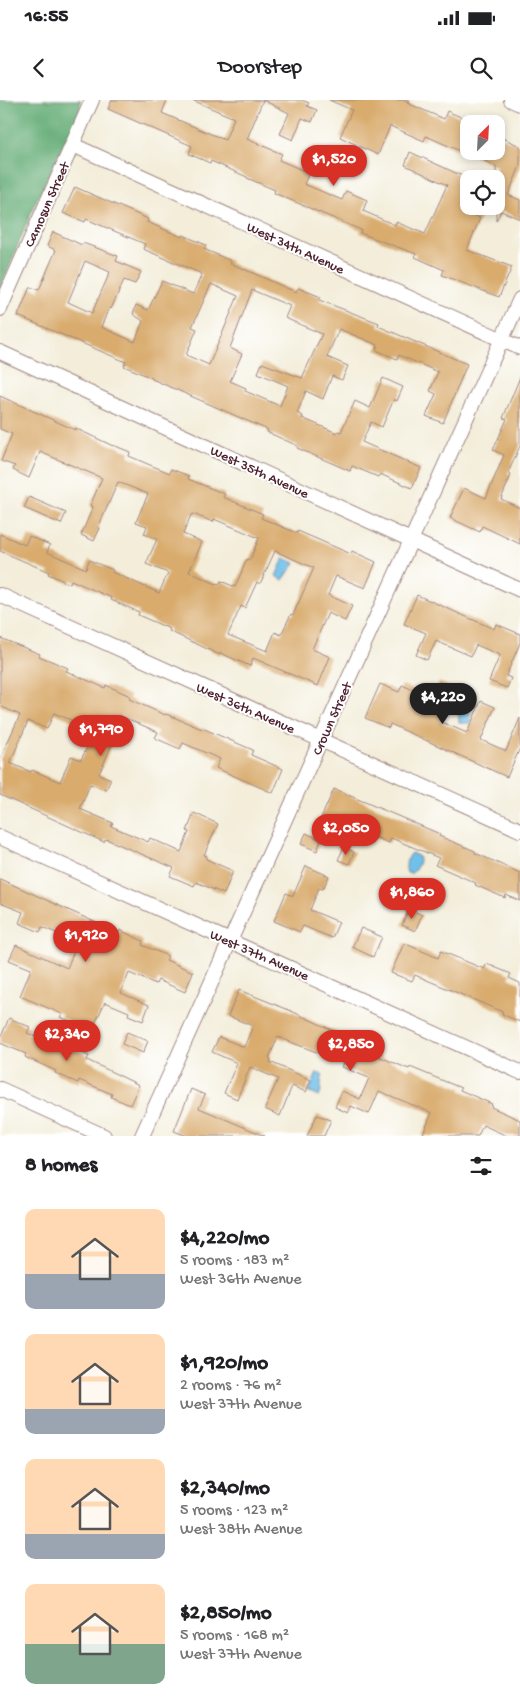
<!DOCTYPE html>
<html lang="en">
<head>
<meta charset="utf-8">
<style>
  body { margin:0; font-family:"Gochi Hand",sans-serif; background:#f2f2f2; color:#202124; height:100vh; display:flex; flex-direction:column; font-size:19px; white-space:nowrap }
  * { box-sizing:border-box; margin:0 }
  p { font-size:16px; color:#757577 }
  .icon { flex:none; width:28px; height:28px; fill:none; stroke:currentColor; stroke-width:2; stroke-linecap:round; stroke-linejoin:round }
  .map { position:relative; height:1036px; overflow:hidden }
  .drawer { display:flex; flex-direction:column; background:#fff; flex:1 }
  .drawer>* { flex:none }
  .needle { width:32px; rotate:24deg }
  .buttons { position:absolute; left:460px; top:15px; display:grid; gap:10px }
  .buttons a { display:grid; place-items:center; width:45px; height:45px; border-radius:10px; background:#fff; box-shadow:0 2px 8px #0003; font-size:25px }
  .price { position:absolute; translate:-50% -42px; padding:0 11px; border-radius:18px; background:#d93025; color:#fff; font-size:16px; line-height:32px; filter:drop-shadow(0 1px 2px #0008) }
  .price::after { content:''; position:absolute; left:50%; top:30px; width:15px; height:11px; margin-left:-8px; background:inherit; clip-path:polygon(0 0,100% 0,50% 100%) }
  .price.on { background:#222; color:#fff }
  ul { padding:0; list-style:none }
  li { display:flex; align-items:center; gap:15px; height:125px; padding:0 25px }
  li span { display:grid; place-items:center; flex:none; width:140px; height:100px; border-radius:10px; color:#555 }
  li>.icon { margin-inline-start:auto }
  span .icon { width:60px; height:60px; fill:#fffc; stroke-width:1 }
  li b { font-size:21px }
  h2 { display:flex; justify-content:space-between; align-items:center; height:60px; padding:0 25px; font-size:21px }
  .status { display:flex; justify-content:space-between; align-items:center; height:35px; padding:0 25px; background:#fff; direction:ltr }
  .status svg { height:14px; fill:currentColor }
  header { display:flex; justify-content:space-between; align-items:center; height:65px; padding:0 25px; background:#fff; font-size:22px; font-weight:600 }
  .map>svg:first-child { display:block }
  .forest { fill:#63ac74; stroke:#566650 }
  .water { fill:#6fc1ea; stroke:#5c708a }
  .building { fill:#d9ac6e; fill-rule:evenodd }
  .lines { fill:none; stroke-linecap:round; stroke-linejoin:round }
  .minor-casing { stroke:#9e8682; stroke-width:16 }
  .minor { stroke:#fff; stroke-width:14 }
  .labels { text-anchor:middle; stroke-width:4; stroke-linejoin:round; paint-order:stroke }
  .street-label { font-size:14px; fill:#4a1f2b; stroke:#fff }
</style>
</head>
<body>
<div class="status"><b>16:55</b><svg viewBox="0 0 49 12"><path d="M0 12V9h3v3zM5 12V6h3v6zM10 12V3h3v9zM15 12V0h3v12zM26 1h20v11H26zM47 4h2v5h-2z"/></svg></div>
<header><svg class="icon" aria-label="back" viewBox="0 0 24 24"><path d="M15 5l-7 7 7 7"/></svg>Doorstep<svg class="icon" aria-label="search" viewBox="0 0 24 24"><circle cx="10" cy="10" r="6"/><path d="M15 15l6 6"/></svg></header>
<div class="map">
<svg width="520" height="1036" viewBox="0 0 520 1036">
  <rect width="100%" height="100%" fill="#fff"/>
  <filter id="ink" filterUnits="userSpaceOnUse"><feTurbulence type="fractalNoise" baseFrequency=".02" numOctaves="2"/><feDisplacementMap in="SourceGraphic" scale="10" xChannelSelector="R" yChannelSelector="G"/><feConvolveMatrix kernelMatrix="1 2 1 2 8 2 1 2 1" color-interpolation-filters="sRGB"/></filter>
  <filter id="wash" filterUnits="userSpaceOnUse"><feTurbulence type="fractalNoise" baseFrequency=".0096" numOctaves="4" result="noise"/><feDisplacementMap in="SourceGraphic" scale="20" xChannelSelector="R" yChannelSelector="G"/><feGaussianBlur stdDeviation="1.12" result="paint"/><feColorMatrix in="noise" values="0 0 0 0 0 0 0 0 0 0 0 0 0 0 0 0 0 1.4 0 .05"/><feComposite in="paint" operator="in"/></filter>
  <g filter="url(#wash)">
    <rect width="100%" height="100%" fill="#f3edd9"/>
    <!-- forest -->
    <path class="forest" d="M0,0H81L78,24L67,37L34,106L0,190Z"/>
    <!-- water -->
    <path class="water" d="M284,458L295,463L283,480L276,476Z
      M458,600H470V623H459Z
      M411,753L418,756C421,762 416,769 412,773H407C405,768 406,757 411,753Z
      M317,973L323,975C319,983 323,989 319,997L309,992Z"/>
    <g id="blocks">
      <!-- building -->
      <path class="building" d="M112,0H167L162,13L225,40L234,18L192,0H302L309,3L307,6L317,10L312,22L302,18L293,40L280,34L289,13L263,0L247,39L282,54L279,60L309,73L304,84L342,100L346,91L367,100L363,111L395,125L396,122L425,134L447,85L405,65L410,52L469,79V113L480,118L467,150L512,167L499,197L442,175L444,170L415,157L416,154L360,133L361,130L274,93L275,90L247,78V77L211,61L210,63L189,54L192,46L108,9Z
        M329,0H409L407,3L444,19L447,11L472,22L471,24H469V30L460,51L426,36L424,41L390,26L378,55L340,37L352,10Z
        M496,35L520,46V66L508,95L520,100V119L501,111L496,121V66L462,51H496Z
        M75,87L148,119L147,122L182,137L183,135L206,145L204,149L231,161L230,163L296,192L298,188L321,197L319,200L379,223L378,226L467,264L443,323L426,316L436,294L430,291L438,272L399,255L397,259L376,250L378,245L339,229L327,257L348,266L342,280L332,276L323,299L306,291L297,313L303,316L302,318L337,333L338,331L341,332L355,301L370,308L383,278L403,287L397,301L394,299L382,327L371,322L362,342L421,368L412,388L380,374L378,377L352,366L350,371L297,348L298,346L267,332L268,330L152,279V278L124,266L126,262L18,216L30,187L39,190L56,150L47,146L53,132L82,145L83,143L118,156L116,161L141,172L135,184L124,180L111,209L109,208L101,227L135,242L143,221L133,214L136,205L148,210L162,181L193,194L202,174L143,149L145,144L86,119L85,122L63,113ZM85,161L110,172L92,213L68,202ZM211,184L238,196L209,265L186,255L197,229L192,227ZM252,190L290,206L285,218L322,234L302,278L262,263L258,273L288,286L280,306L245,291L246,288L230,281L242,254L230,248Z
        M520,277V346L508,373L511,375L501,399L520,408V444L482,426L480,432L450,418L464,388L486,398L504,355L493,350L507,319L503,318Z
        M0,296L75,330V328L113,346V345L130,352L129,356L150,365L170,373L171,369L189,376L188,379L225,394L223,397L263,414L261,418L297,433L298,431L351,454L352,451L376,462L365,488L336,476L328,495L352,506L345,521L328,513L312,549L330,557L318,586L253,558L250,566L220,553V555L169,531L170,529L138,515L139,512L111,500L112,498L71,480L70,484L48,474L49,472L0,451V434L25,445L29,436L50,445L47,452L86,469L89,460L113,470L112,472L159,493L168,473L146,464L157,439L144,434L147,426L136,422L148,394L118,382L98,428H100L94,441L81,435L93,407L90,406L102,378L40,352L29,378L13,370L15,366L1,361L12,334L0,329ZM193,414L213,422L214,419L259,438L250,460L247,459L235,487L221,481L219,485L189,472L202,442L183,434L191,415ZM275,451L314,468L293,515L291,514L281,535L275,532L267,551L228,535L241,506L245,508L257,482L260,484Z
        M29,397L66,413L61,424L24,408Z
        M417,495L494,529L496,524L520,534V543L506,576L511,578L507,588L489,581L500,555L476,545L471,556L436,541L427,560L416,555L426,533L404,524Z
        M0,538L40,554L39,556L68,568L66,571L105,588L106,585L130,596L129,599L165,615L166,614L202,629V628L253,650L251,655L283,669L273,693L216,668L220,659L183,643L180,649L155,638L158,632L121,616L111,641L113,642L99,674L111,679L106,690L90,684L80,709L113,723L111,726L148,742L150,738L181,752L189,732L187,731L194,713L218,724L204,755L207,756L206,759L233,771L224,794L196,782L194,786L170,776L174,768L106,739L104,742L0,695V659L20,615L0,606ZM54,613L95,630L81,660L71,656L60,682L32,670L31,672L10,663L28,621L47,629Z
        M439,582L459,591L454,604L447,601L439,621L467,633L481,601L495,607L481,640L506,651L520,618V648L507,677L390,624L389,628L365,618L380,584L399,592L402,585L432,598Z
        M334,689L440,734L439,736L475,751V753L520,773V801L506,795L505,798L475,785L476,783L435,765L439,758L391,738L389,743L351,727L349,730L321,718Z
        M306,733L321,740L317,751L301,744Z
        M344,747L354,752L349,764L338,760Z
        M306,766L329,776L323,789L319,788L310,810L339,822L332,838L303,826L300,832L274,821L286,793L293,796Z
        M0,779L119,833L120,830L143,841L142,845L168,856L166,860L193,872L185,892L158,880L156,884L129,873L121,893L149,905L143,921L128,915L129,912L105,902L92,930L60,917L62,914L20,896L31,869L9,860L16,845L67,868L78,842L42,827L40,832L19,823L23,812L0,803Z
        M409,809L422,815L415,831L402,825Z
        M361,828L382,837L373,857L352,847Z
        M404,843L438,858L441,851L484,869L487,864L511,874L509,878L520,883V922L502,914L503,912L415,875L412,881L391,873Z
        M239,890L289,910L345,936L344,938L374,951L373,954L409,969L410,967L439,979L461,988L460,990L492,1004L491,1007L520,1020V1036H507L483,1025L478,1036H422L432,1013L379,991L369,1014L351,1006L348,1013L335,1007L342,991L360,999L369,978L342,967L344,963L278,937L269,958L271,959L270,962L311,980L306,992L292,986L280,1016L265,1009L278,979L250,967L237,999L224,993L237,963L212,952L219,937L244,947L253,926L228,916Z
        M9,918L30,927L27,933L65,949L67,946L89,956L87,960L139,985L130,1005L111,997L112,994L79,980L78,983L55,973L56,971L25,957L26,954L0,943V939Z
        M127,932L148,941L143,953L122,944Z
        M191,989L205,995L199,1008L265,1036H187L174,1031Z
        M317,1015L331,1020L324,1036H307Z"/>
    </g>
  </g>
  <g filter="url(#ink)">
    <use href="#blocks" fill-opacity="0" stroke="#9e8682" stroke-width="1"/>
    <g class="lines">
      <defs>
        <path id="minor" d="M511,0L520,4
          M73,45L520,248
          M0,209L92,0
          M0,252L520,490
          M0,495L520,730
          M0,737L520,972
          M0,989L104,1036
          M142,1036L520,199"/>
      </defs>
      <!-- minor casing -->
      <use href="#minor" class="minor-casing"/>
      <!-- minor -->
      <use href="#minor" class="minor"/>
    </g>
  </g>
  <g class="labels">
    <!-- street labels -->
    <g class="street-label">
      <text transform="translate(46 104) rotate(-66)" y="5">Camosun Street</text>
      <text transform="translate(296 147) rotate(25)" y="5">West 34th Avenue</text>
      <text transform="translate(260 371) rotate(25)" y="5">West 35th Avenue</text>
      <text transform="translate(246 607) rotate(24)" y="5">West 36th Avenue</text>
      <text transform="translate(331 618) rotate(-66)" y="5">Crown Street</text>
      <text transform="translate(260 854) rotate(24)" y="5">West 37th Avenue</text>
    </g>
  </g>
</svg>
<div class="buttons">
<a><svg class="needle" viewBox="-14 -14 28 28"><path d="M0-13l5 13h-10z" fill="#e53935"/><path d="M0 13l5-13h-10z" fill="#757577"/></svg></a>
<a><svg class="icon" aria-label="locate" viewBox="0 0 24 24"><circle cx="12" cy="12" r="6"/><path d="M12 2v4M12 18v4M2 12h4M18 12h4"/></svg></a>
</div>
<b class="price" style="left:334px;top:87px">$1,520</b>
<b class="price on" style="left:443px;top:625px">$4,220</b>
<b class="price" style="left:101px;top:657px">$1,790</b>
<b class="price" style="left:346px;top:756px">$2,050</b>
<b class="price" style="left:412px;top:820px">$1,860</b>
<b class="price" style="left:86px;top:863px">$1,920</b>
<b class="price" style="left:67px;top:962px">$2,340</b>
<b class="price" style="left:351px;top:972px">$2,850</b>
</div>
<section class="drawer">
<h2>8 homes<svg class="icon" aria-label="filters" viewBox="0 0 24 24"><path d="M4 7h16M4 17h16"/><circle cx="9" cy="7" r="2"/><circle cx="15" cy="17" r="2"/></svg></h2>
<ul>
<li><span style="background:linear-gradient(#ffd9b3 65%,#9aa5b1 0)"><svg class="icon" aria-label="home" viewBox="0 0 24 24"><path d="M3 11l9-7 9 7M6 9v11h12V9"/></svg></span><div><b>$4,220/mo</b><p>5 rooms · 183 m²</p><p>West 36th Avenue</p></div></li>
<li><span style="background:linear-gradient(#ffd9b3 75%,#9aa5b1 0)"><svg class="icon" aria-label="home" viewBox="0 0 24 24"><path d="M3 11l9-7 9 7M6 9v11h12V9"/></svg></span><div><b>$1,920/mo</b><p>2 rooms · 76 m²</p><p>West 37th Avenue</p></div></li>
<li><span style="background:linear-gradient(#ffd9b3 75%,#9aa5b1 0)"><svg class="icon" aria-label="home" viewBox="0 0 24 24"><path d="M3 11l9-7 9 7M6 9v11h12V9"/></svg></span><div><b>$2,340/mo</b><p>5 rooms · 123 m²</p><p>West 38th Avenue</p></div></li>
<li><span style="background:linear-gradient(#ffd9b3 60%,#7fa58c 0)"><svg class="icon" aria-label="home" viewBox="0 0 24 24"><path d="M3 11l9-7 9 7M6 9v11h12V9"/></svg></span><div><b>$2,850/mo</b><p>5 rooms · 168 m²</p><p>West 37th Avenue</p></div></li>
</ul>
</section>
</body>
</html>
